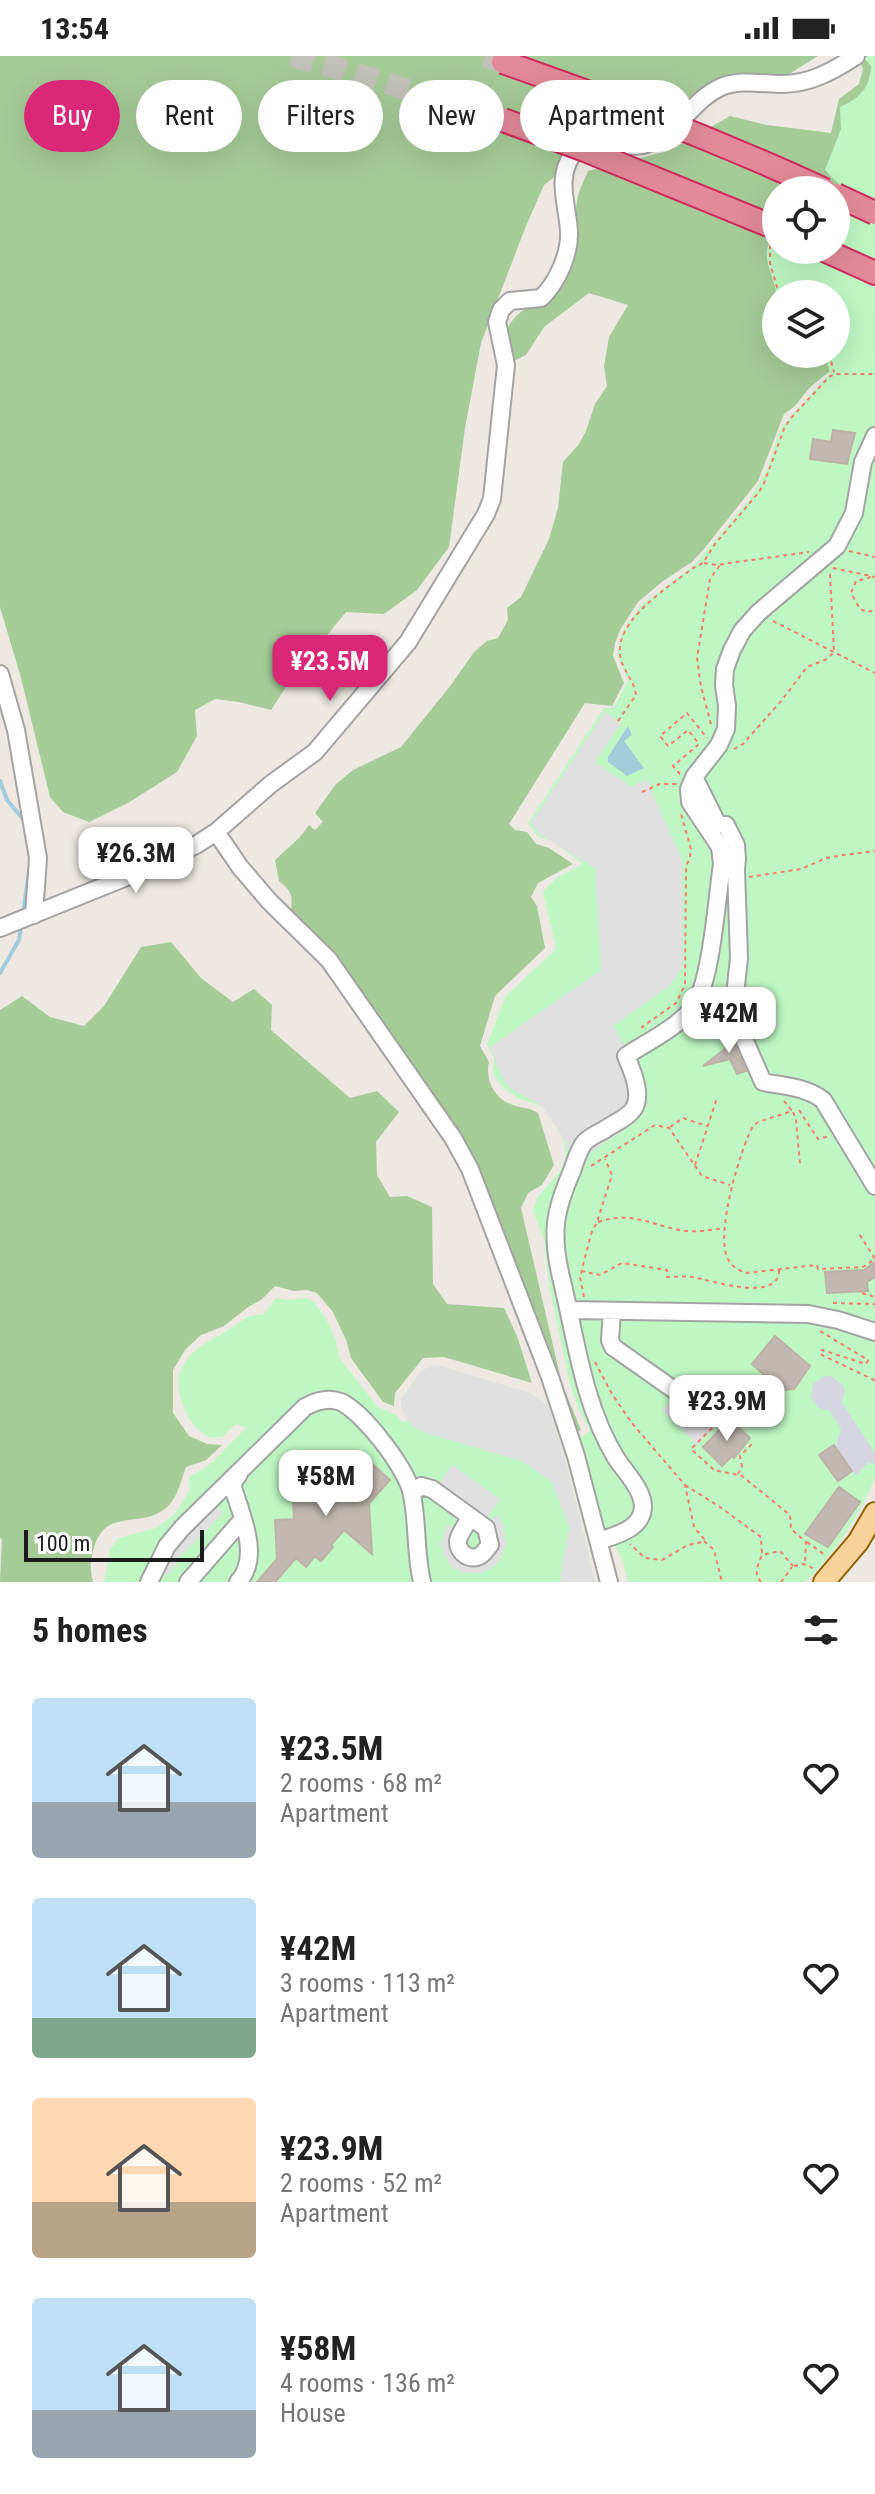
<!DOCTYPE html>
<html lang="en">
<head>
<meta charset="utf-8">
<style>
  body { margin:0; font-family:"Roboto Condensed",sans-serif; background:#f2f2f2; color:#222; height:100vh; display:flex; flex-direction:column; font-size:30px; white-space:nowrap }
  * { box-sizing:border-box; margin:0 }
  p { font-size:26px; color:#767676 }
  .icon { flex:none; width:44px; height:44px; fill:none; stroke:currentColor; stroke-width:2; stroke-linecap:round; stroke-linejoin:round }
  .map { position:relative; height:1526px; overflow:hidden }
  .details { display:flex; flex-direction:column; background:#fff; flex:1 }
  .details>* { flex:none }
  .top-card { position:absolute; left:24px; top:24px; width:828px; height:72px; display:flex; gap:16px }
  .controls { position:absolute; left:762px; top:120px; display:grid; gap:16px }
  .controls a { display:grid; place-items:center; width:88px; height:88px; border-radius:50%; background:#fff; box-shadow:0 8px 32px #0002; font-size:40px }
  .scale { position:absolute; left:24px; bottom:20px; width:180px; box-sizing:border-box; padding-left:8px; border:4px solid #1c1c1c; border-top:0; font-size:22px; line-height:28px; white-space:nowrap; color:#1c1c1c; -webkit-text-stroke:6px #fff; paint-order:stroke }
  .price { position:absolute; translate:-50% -68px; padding:0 18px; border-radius:16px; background:#fff; color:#222; font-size:26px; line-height:52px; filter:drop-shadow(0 2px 4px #0008) }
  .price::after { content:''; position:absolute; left:50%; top:48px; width:24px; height:18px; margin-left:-12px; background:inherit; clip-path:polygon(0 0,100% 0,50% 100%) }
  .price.selected { background:#db2777; color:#fff }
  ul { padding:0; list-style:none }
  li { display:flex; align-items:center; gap:24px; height:200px; padding:0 32px }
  li span { display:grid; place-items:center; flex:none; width:224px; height:160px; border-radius:8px; color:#555 }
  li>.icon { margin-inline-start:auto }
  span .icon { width:96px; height:96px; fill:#fffc; stroke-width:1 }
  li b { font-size:34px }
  h2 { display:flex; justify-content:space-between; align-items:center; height:96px; padding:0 32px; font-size:34px }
  .chip { padding:0 28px; border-radius:36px; background:#fff; box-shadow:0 8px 32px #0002; font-size:28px; line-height:72px }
  .chip.selected { background:#db2777; color:#fff }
  .status { display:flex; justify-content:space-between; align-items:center; height:56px; padding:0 40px; background:#fff; direction:ltr }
  .status svg { height:22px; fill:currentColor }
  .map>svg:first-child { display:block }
  .forest { fill:#a5cb97; fill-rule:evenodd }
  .park { fill:#bef7c4 }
  .parking { fill:#e0e0e0 }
  .plaza { fill:#d6d6e3 }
  .water { fill:#a3ccda }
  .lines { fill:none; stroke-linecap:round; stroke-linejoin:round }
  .stream { stroke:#a3ccda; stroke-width:4 }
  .building { fill:#c1b9b1; stroke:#beb0a4; stroke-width:2 }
  .highway-tunnel { stroke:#c3c0ba; stroke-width:22; stroke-dasharray:22 11; stroke-linecap:butt }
  .minor-casing { stroke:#a3a3a3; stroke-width:20 }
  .major-casing { stroke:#8f6504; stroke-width:24 }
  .highway-casing { stroke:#d1285e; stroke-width:26 }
  .path { stroke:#f67c6a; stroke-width:2; stroke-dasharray:4 4; stroke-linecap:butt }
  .minor { stroke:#fff; stroke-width:16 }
  .major { stroke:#f9d29b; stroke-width:20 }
  .highway { stroke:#e38a99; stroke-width:22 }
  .highway-bridge-casing { stroke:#d1285e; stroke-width:26; stroke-linecap:butt }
  .highway-bridge { stroke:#e38a99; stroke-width:22 }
</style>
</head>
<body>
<div class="status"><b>13:54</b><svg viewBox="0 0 49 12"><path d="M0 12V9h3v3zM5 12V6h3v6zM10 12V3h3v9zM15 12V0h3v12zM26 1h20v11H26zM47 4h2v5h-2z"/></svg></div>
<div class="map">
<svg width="875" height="1526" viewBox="0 0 875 1526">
  <rect width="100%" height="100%" fill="#ede9e2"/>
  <!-- forest -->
  <path class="forest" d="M0,0H818L786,20L680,43L609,79L544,129L526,170L481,287L465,372L449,491L417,534L384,558L346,556L292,622L271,654L239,646L215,643L195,654L197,680L177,716L128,747L89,766L63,756L50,741L21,622L0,551Z
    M861,0H875L836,238H776V298H836L839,308L810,331L795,350L784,358L758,425L704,493L692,506L663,525L638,546L620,574L615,587L613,600L624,627L612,650L585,647L509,768L515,774L527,776L536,788L549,792L573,808L538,827L531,841L537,850L545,892L495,940L480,990L489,1006C485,1024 494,1043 513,1049C524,1053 526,1050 538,1057L554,1109L542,1129L528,1137L521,1152L562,1328L581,1374L574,1377L487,1145L291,858C292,840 294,837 279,825L275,804L300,781L309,769L315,774L323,766L315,757L336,728L353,714L401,691L451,629L474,596L487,585L498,582L508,564L507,552L521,541L549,483L558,452L563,406L579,388L586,375L595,348L607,330L604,310L609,281L628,249L589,237L544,271L526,299L510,307L506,278L509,269L516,260L564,221C585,189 571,171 578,140C580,131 585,123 588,115L668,95L730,60L767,69L831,77L839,43L859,28L863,13L858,2ZM776,134H836V194H776Z
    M171,886L201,922L233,946L254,933L272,949L271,974L350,1042L377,1035L399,1056L376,1086L377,1119L390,1141L407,1140L432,1151L433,1228L447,1248L504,1252L517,1280L532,1327L444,1301L423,1302L395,1337L394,1350L383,1346L351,1302L346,1284L333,1256L317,1237L307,1234L294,1235L275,1230L261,1244L248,1251L224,1270L201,1279L185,1294L173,1314V1357L189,1380L207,1388L222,1389L206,1404L186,1411C181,1424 178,1441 167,1451C140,1475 104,1449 93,1495C90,1507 90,1514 93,1526H0L2,1484L0,1481V954L22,940L50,961L84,970L104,950L141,891Z"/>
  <!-- park -->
  <path class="park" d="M868,0H875V1421C864,1453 830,1504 805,1526H628L623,1505L599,1462L578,1384L590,1374L579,1354L569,1324L549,1229L544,1183L533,1155L537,1142L561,1114L566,1099L563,1082L543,1051L518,1042L503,1032L493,1017L494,1003L487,988L506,940L556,893L543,835L558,821L583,808L552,785L538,781L528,767L604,652H614L628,624L617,599L622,576L640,550L695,508L750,442L766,415L781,371L830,317L825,298H836V238H776C774,216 756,197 776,178V194H836V156H840L850,140L825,114L841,73L840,51C860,42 870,32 871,10L864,2Z
    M276,1242L288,1244L303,1242L312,1244L325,1261L335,1282L340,1303L378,1351L396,1359L403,1366L408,1364L401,1351V1343L422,1314L437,1309L530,1337L548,1349L565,1403L595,1526H104L110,1493L119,1482L156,1472L176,1457L190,1433L189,1421L208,1410L246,1372L236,1368L222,1381C217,1381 213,1382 209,1381C188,1372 174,1337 180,1316C187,1295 208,1286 225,1276C239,1268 246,1257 263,1259Z"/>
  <!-- parking -->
  <path class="parking" d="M605,656L621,667L595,706L631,731L645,724L649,726L654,742L682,803L683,910L670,929L613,970L638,1012L645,1051L633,1068L588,1098L582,1112L567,1104L568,1097L566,1086L542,1050L511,1033L504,1025L490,991L601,914L595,812L540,779L531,767Z
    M437,1309L530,1337L548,1349L565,1403L595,1526H560L569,1471L552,1426L522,1405L429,1378L415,1372L408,1365L401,1351V1343L422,1314Z
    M692,1324L727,1359L697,1389L662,1354Z
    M452,1409L500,1443L487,1462L438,1428Z
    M214,1448L223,1457L183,1498L168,1520L159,1515L182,1480Z
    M499,1459L503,1469L506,1487L502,1500L494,1511L481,1517H471L461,1516L453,1512L443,1498L441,1487L447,1469L456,1473L470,1507L495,1474L489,1464Z"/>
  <!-- plaza -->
  <path class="plaza" d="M825,1320H831L842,1328L845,1334L842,1347L875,1397V1409L868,1406L856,1420L836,1390L841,1373L830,1355L818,1352L811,1341L813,1328Z"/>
  <!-- water -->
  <path class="water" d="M628,670L632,679L624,685L644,712L627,720L608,706V701Z"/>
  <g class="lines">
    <!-- stream -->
    <path class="stream" d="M0,725L7,744L23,763
      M23,858L29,815
      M0,917L19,884L21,871"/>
  </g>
  <!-- building -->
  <path class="building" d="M833,374L855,377L847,408L810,403L813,383L831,386Z
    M730,978L746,1015L737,1018L730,1003L703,1010L726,992L721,982Z
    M875,1206V1221L867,1226L868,1235L827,1237L825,1216L864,1214Z
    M775,1280L810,1310L794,1333L782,1334L777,1331L752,1308Z
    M730,1363L750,1382L734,1402L732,1400L722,1410L703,1391Z
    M834,1389L852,1415L838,1425L819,1399Z
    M368,1404L390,1424L369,1447L372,1498L344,1474L331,1489L333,1491L321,1505L315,1500L306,1511L296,1502L275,1526H257L277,1503L275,1464L294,1463L292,1426L351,1423Z
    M839,1431L860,1446L828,1491L805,1478Z"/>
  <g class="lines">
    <!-- highway-tunnel -->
    <path class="highway-tunnel" d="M292,0L354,17L503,64
      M485,0L503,6"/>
    <defs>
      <path id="minor" d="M0,618L16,674L38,802L34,859
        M694,721L717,767L726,769L736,789L737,803L736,813L739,902L734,948L741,976L763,1026C784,1030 806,1031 823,1044L875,1130
        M216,776L240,811L269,845L329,904L453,1082L470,1113L550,1321L576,1400L609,1526
        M0,872L139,816L196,789L216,776L271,728L315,696L408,586L486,458L492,443L506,309L497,266L501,254L510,245L541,242C557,227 570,198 569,176C568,150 555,122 573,98C589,77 621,94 643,89C678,80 691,44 721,31C739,23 763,28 782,28C810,28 833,15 856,0
        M569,1254L808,1258L838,1264L875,1276
        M612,1255L610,1284L613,1291L677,1336
        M412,1437L421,1430L432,1433L486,1472L490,1489C487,1492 484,1497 481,1499C471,1506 457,1497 458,1485C459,1477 467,1468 471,1461
        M599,1485C616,1479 643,1473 643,1450C642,1432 625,1416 616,1402C583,1348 576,1282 561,1221C551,1178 554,1156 572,1115C575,1107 578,1095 584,1087C588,1082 598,1077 604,1074C612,1068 623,1064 630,1057C645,1044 633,1016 626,1000C647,986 675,973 692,953C711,931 717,841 722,808L720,791L690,746L689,733L694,721L719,689L726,673L727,650L724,629L725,613L732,594L742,575L758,557L837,490L854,457L863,406L875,380
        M149,1526L167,1490L182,1472L305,1351C316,1345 328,1341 341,1346C364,1357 408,1414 412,1439C418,1468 415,1497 422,1526
        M188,1526L243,1463
        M238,1526C261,1502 242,1460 233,1432L234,1425L239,1418"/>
      <path id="major" d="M824,1526L858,1486L875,1457"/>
      <path id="highway" d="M824,194L875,217"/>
    </defs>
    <!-- minor casing -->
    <use href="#minor" class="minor-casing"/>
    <!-- major casing -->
    <use href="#major" class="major-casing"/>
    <!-- highway casing -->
    <use href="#highway" class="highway-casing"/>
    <!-- path -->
    <path class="path" d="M836,162L843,161
      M770,189V207L779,238
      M829,298L834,316
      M849,495L875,501
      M704,507L716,509L809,496
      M833,512L875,521
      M870,520L869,522L856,525L851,537L860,553L867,556L875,554
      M773,565L875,617
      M618,665L636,639C635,625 622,614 620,599C615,564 670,530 693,512L703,507L715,488L759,436L764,427L784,373L790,363L829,321L835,318H875
      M711,668L701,631L697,602L710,523L720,509
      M734,693L743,688L782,644L807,611L827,603L834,596L830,517
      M680,718L673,710L699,688L688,674L668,690L660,680L687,657L707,682
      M642,736L660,728H677
      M749,821L801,813L826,802L843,799L875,795
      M643,972L642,971L676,947L685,929L686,810L690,802L691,793L681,758
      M784,1045L792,1055L758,1066L753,1070C740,1094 716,1175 727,1201C731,1210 737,1214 746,1217L817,1209L818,1213L863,1211L875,1203L858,1176
      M799,1054L818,1083L830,1080
      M793,1056L796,1064L800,1108
      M670,1071L683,1062L707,1070
      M695,1109L717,1042
      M591,1110L655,1069L669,1072L702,1120L730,1129
      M598,1166C632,1155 648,1168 680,1174C694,1177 710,1174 725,1172
      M581,1215L600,1219L622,1207L667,1214V1221C675,1221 684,1220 692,1221C711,1224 783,1249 779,1211
      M862,1237L875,1241
      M584,1241L580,1221L591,1178L597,1166L612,1119L605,1103
      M833,1247L875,1248
      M820,1275L868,1304L866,1308L822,1294L820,1298L874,1324L875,1321
      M595,1306L612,1338L631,1366L685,1429L694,1471L704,1483L702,1486L688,1489L662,1504L645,1502L630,1488
      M712,1372L691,1393L714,1414L742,1420L790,1459L791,1473L806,1486L805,1509
      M738,1418L742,1411L740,1400L754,1386
      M685,1429L720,1451L761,1481L762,1499
      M704,1485L714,1494L722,1526
      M807,1486L825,1499
      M794,1510L804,1508L815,1513
      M761,1526C753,1517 758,1509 762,1499L780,1495L793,1510
      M781,1526L792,1511"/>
    <!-- minor -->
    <use href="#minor" class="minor"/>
    <!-- major -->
    <use href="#major" class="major"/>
    <!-- highway -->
    <use href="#highway" class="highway"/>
    <defs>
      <path id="highway-bridge" d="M503,6C613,44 720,86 825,134
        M503,64L585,94L776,172
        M836,139L875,157"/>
    </defs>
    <!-- highway-bridge casing -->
    <use href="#highway-bridge" class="highway-bridge-casing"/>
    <!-- highway-bridge -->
    <use href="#highway-bridge" class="highway-bridge"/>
  </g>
</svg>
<div class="controls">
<a><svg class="icon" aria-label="locate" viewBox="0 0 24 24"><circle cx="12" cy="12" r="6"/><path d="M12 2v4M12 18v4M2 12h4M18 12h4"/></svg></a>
<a><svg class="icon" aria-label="layers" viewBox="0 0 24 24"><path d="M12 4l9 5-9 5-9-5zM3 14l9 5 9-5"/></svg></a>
</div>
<div class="scale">100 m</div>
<b class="price selected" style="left:330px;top:647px">¥23.5M</b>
<b class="price" style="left:136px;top:839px">¥26.3M</b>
<b class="price" style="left:729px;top:999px">¥42M</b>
<b class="price" style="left:727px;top:1387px">¥23.9M</b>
<b class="price" style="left:326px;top:1462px">¥58M</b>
<div class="top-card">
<a class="chip selected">Buy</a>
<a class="chip">Rent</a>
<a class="chip">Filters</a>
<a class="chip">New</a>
<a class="chip">Apartment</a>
</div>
</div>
<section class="details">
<h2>5 homes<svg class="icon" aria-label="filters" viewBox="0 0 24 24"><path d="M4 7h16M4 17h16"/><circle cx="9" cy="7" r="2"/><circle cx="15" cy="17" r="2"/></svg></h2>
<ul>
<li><span style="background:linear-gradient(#bfe0f5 65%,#9aa5b1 0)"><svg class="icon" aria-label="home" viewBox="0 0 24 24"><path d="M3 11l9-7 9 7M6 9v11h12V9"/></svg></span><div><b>¥23.5M</b><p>2 rooms · 68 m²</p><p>Apartment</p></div><svg class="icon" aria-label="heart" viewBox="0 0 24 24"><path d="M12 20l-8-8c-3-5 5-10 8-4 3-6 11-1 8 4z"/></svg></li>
<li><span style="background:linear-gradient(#bfe0f5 75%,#7fa58c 0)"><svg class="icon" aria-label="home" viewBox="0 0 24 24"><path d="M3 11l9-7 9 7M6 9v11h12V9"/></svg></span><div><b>¥42M</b><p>3 rooms · 113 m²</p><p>Apartment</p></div><svg class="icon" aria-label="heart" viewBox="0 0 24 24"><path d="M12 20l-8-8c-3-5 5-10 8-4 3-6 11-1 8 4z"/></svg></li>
<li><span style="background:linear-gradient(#ffd9b3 65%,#b9a48a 0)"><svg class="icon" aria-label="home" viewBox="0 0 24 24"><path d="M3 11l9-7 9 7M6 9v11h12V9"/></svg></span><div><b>¥23.9M</b><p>2 rooms · 52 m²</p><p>Apartment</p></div><svg class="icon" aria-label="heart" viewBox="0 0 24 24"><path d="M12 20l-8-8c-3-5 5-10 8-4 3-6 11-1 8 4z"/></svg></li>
<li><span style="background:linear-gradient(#bfe0f5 70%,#9aa5b1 0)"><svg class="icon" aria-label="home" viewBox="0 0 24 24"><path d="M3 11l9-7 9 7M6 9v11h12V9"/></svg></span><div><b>¥58M</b><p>4 rooms · 136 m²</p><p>House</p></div><svg class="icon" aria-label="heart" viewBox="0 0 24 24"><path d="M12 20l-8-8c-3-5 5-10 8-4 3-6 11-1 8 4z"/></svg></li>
</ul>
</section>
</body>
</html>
